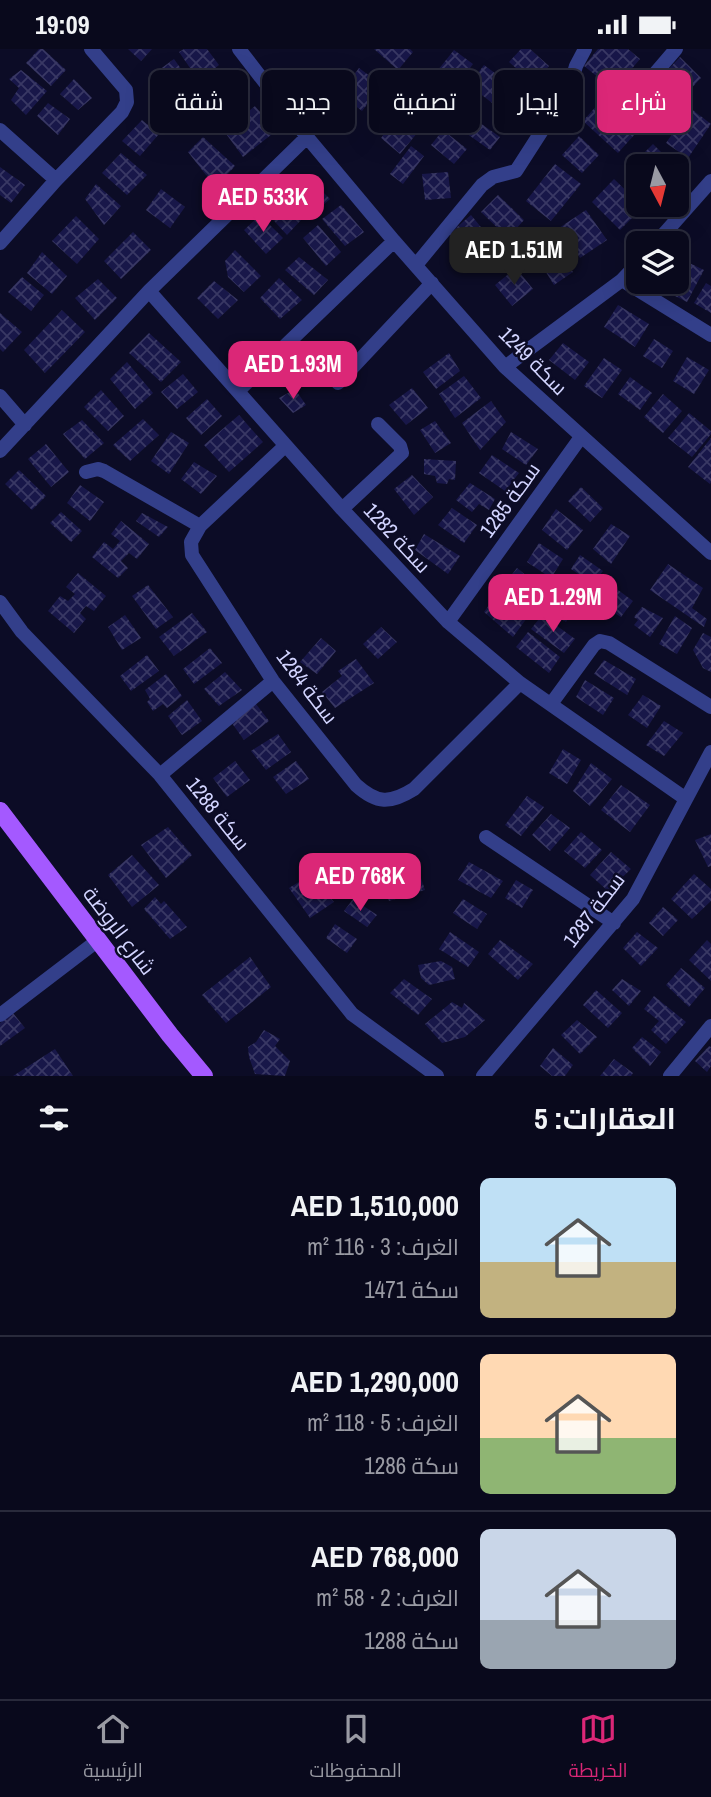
<!DOCTYPE html>
<html lang="ar">
<head>
<meta charset="utf-8">
<style>
  body { margin:0; font-family:"Archivo Narrow",Cairo,sans-serif; background:#121225; color:#f1f3f6; direction:rtl; height:100vh; display:flex; flex-direction:column; font-size:26px; white-space:nowrap }
  * { box-sizing:border-box; margin:0 }
  p { font-size:23px; color:#999aa3 }
  .icon { flex:none; width:38px; height:38px; fill:none; stroke:currentColor; stroke-width:2; stroke-linecap:round; stroke-linejoin:round }
  .map { position:relative; height:1027px; overflow:hidden; direction:ltr }
  .drawer { display:flex; flex-direction:column; background:#09091c; flex:1 }
  .drawer>* { flex:none }
  .banner { position:absolute; left:21px; top:21px; width:670px; height:63px; direction:rtl; display:flex; gap:14px }
  .needle { width:46px; rotate:173deg }
  .controls { position:absolute; left:626px; top:105px; display:grid; gap:14px }
  .controls a { display:grid; place-items:center; width:63px; height:63px; border-radius:10px; background:#09091c; box-shadow:0 7px 28px #0002,0 0 0 2px #292a3b; font-size:35px }
  .price { position:absolute; translate:-50% -60px; padding:0 16px; border-radius:14px; background:#db2777; color:#fff; font-size:23px; line-height:46px; filter:drop-shadow(0 2px 4px #0008) }
  .price::after { content:''; position:absolute; left:50%; top:42px; width:21px; height:16px; margin-left:-10px; background:inherit; clip-path:polygon(0 0,100% 0,50% 100%) }
  .price.selected { background:#222; color:#fff }
  ul { padding:0; list-style:none }
  li { display:flex; align-items:center; gap:21px; height:175px; padding:0 35px }
  li+li { border-top:2px solid #292a3b }
  li span { display:grid; place-items:center; flex:none; width:196px; height:140px; border-radius:10px; color:#555 }
  li>.icon { margin-inline-start:auto }
  span .icon { width:84px; height:84px; fill:#fffc; stroke-width:1 }
  li b { font-size:30px }
  h2 { display:flex; justify-content:space-between; align-items:center; height:84px; padding:0 35px; font-size:30px }
  .tag { padding:0 24px; border-radius:10px; background:#09091c; box-shadow:0 7px 28px #0002,0 0 0 2px #292a3b; font-size:24px; line-height:63px }
  .tag.selected { background:#db2777; color:#fff }
  .status { display:flex; justify-content:space-between; align-items:center; height:49px; padding:0 35px; background:#09091c; direction:ltr }
  .status svg { height:19px; fill:currentColor }
  .dock { display:flex; justify-content:space-around; align-items:center; height:98px; border-top:2px solid #292a3b; background:#09091c; font-size:19px; color:#999aa3 }
  .dock a { display:grid; justify-items:center; gap:4px }
  .dock .selected { color:#db2777 }
  .map>svg:first-child { display:block }
  .building { fill:url(#building-cross-hatch) }
  .lines { fill:none; stroke-linecap:round; stroke-linejoin:round }
  .minor { stroke:#333f8a; stroke-width:14 }
  .major { stroke:#a459ff; stroke-width:18 }
  .labels { text-anchor:middle; stroke-width:5; stroke-linejoin:round; paint-order:stroke }
  .street-label { font-size:21px; fill:#d2d4ff; stroke:#0c0c26 }
</style>
</head>
<body>
<div class="status"><b>19:09</b><svg viewBox="0 0 49 12"><path d="M0 12V9h3v3zM5 12V6h3v6zM10 12V3h3v9zM15 12V0h3v12zM26 1h20v11H26zM47 4h2v5h-2z"/></svg></div>
<div class="map">
<svg width="711" height="1027" viewBox="0 0 711 1027">
  <defs>
    <pattern id="building-cross-hatch" width="8" height="8" patternUnits="userSpaceOnUse" patternTransform="scale(1.75)"><rect width="8" height="8" fill="#181749"/><path d="M0 0l8 8M0 8l8-8" fill="none" stroke="#393864"/></pattern>
  </defs>
  <rect width="100%" height="100%" fill="#0c0c26"/>
  <!-- building -->
  <path class="building" d="M39,0H43L66,21L51,37L26,14Z
    M128,0H152L141,12Z
    M184,0H207L219,16L199,32L179,3Z
    M374,0H410L413,3L398,21Z
    M521,0H530L549,17L534,35L509,13Z
    M598,0H628L640,10L614,41L584,17Z
    M454,1L473,15L453,40L434,26Z
    M680,8L701,29L685,46L663,26Z
    M174,10L191,34L200,36L205,43L188,57L159,21Z
    M484,16L526,47L510,68L469,36Z
    M359,19L382,36L362,62L340,45Z
    M21,21L47,42L26,66L11,51L19,39L9,30Z
    M74,30L92,49L78,61L60,45Z
    M656,33L680,55L658,80L633,58Z
    M223,39L236,55L212,74L200,59Z
    M600,53L635,85L618,104L583,72Z
    M48,54L70,70L58,86L37,67Z
    M407,56L427,72L400,105L381,89Z
    M255,57L276,82L243,108L224,82Z
    M690,59L711,75L688,109L666,94Z
    M473,69L500,88L490,101L463,82Z
    M142,71L159,85L140,107L122,92Z
    M443,81L467,100L454,115L431,96Z
    M579,87L599,106L582,124L562,106Z
    M203,88L235,117L218,136L206,126L188,103Z
    M653,95L675,117H639V123L632,116Z
    M411,97L424,107L403,135L390,125Z
    M121,104L147,126L127,146L102,124Z
    M555,115L581,135L551,172L526,152Z
    M0,118L25,136L11,154L0,146Z
    M448,123L451,149L425,151L422,125Z
    M614,130L643,158L620,181L592,153Z
    M96,135L121,157L104,176L85,150Z
    M300,135H315L330,150L313,165L293,141Z
    M161,140L185,158L170,179L146,161Z
    M498,146L524,171L508,189L481,163Z
    M279,147L302,170L287,186L265,162Z
    M341,156L364,183L345,197L322,170Z
    M586,161L607,191L580,209L559,179Z
    M260,166L283,189L266,205L244,181Z
    M471,166L503,205L480,223L449,185Z
    M76,167L99,190L77,215L52,192Z
    M318,176L341,203L326,217L303,189Z
    M133,183L151,201L121,230L104,212Z
    M551,189L573,223L554,236L532,201Z
    M235,201L261,227L244,243L228,228L225,212Z
    M42,203L67,227L52,245L27,224Z
    M299,208L328,231L314,246L285,221Z
    M681,210L704,221L687,253L665,242L669,233H677V217Z
    M516,219L533,240L512,257L495,236Z
    M22,228L44,246L31,262L8,243Z
    M279,229L302,251L280,270L260,249Z
    M98,230L117,249L95,271L75,249Z
    M214,232L238,251L218,270L197,249Z
    M706,234L711,237V264L694,254Z
    M618,256L649,275L635,298L604,278Z
    M62,261L85,283L45,324L24,301Z
    M0,264L22,283L3,303L0,300Z
    M149,284L181,313L161,333L129,304Z
    M654,290L673,302L662,319L643,307Z
    M563,294L589,313L575,331L549,311Z
    M449,304L460,322L436,340L423,323Z
    M687,308L709,321L694,345L673,332Z
    M604,309L622,321L602,349L584,337Z
    M127,313L153,344L135,360L110,330Z
    M183,325L198,343L177,360L161,343Z
    M464,327L481,349L455,369L439,345Z
    M630,328L652,344L640,361L618,345Z
    M412,339L428,359L406,376L389,356Z
    M295,340L306,356L293,364L279,349Z
    M101,341L124,367L108,382L84,358Z
    M663,345L682,362L663,384L644,368Z
    M207,350L222,367L201,386L186,369Z
    M491,352L506,373L480,401L462,374Z
    M689,364L711,382V385L692,408L668,389Z
    M239,366L263,393L229,423L204,396Z
    M143,370L159,386L130,412L113,396Z
    M82,371L104,394L85,410L63,385Z
    M435,372L451,394L435,404L420,381Z
    M171,383L189,394L169,425L151,412Z
    M511,383L538,400L526,416L502,400Z
    M711,389V433L710,435L688,418Z
    M46,395L69,423L51,438L28,410Z
    M492,406L519,424L505,442L479,424Z
    M424,410L456,412L455,431L449,430L447,435L437,434L435,427L424,425Z
    M194,413L217,427L201,445L181,430Z
    M19,421L46,447L32,461L5,435Z
    M412,426L433,448L414,466L394,440Z
    M470,434L495,450L489,461L479,455L472,463L456,451Z
    M80,436L104,453L90,472L67,454Z
    M581,438L603,459L590,473L568,452Z
    M452,459L477,476L464,494L438,476Z
    M556,460L583,481L567,501L542,481Z
    M61,463L82,482L71,493L50,474Z
    M142,464L168,478L159,488L136,472Z
    M121,472L149,495L137,510L129,504L121,512L128,519L118,529L92,508L104,493L113,500L120,492L111,485Z
    M611,475L630,487L611,515L593,500Z
    M424,485L460,507L448,525L415,501Z
    M539,494L563,510L551,529L527,513Z
    M580,506L603,522L593,535L571,520Z
    M668,515L703,539L692,559L707,570L704,578L650,541Z
    M517,519L545,542L531,558L503,537Z
    M78,524L106,547L94,562L86,557L80,564L86,570L74,584L48,562L60,547L68,552L75,545L66,538Z
    M568,525L590,539L580,553L558,539Z
    M148,536L173,568L156,580L132,547Z
    M614,538L633,552L621,568L602,556Z
    M555,544L575,558L566,573L544,559Z
    M496,546L527,569L513,588L484,563Z
    M642,558L663,569L650,588L634,576L638,571L634,568Z
    M192,564L207,583L174,607L159,588Z
    M125,566L141,589L122,601L108,578Z
    M542,566L575,590L564,604L531,580Z
    M675,567L692,579L677,605L659,595Z
    M381,578L397,593L378,610L363,595Z
    M528,583L560,608L549,624L516,598Z
    M703,584L711,588V623L703,619L693,601Z
    M321,589L336,602L317,625L300,613Z
    M210,599L222,614L194,635L183,620Z
    M147,606L159,622L131,642L120,627Z
    M356,610L374,634L335,659L322,643L342,627L338,622Z
    M604,611L636,630L627,646L594,625Z
    M225,623L242,641L219,657L204,640Z
    M166,625L182,647L167,659L163,655L153,662L147,653L150,650L145,641Z
    M585,631L614,649L603,666L576,648Z
    M643,646L661,657L647,679L628,666Z
    M187,651L202,672L182,686L168,667Z
    M256,655L269,672L244,691L231,673Z
    M664,672L683,684L664,707L646,696Z
    M278,685L291,703L266,721L251,702Z
    M563,700L581,711L567,735L549,724Z
    M235,712L250,731L227,748L213,729Z
    M296,712L309,730L286,745L273,728Z
    M591,714L612,730L590,757L573,742Z
    M621,736L650,756L630,783L601,761Z
    M527,747L544,758L521,787L505,776Z
    M551,765L570,779L550,802L532,786Z
    M168,778L192,806L166,829L141,796Z
    M581,783L602,801L585,819L564,802Z
    M711,785V817L708,818L695,791Z
    M611,803L631,820L608,842L590,826Z
    M132,806L159,836L132,858L108,826Z
    M469,813L503,832L491,849L458,831Z
    M419,823L425,841L389,852L383,834Z
    M694,825L711,840V852L692,870L671,850Z
    M310,826L334,853L310,869L289,839Z
    M516,831L533,841L522,859L505,849Z
    M155,848L161,855L164,852L187,878L170,890L144,860Z
    M353,850L377,866L367,878L344,862Z
    M463,850L487,865L477,880L453,864Z
    M663,858L678,871L663,887L649,874Z
    M335,875L357,890L347,904L326,889Z
    M450,883L479,903L468,918L439,900Z
    M637,883L658,899L641,917L623,899Z
    M500,891L533,915L518,931L488,905Z
    M707,891L711,895V932L689,911Z
    M250,908L271,938L226,974L202,946Z
    M441,912L452,918L455,930L429,936L421,929L418,916Z
    M681,919L705,939L689,958L666,936Z
    M404,930L432,950L418,966L390,944Z
    M622,930L641,942L629,957L612,941Z
    M596,941L622,964L608,979L583,956Z
    M654,947L686,973L666,995L651,981L659,972L644,960Z
    M452,953L462,959L464,954L485,971L465,988L442,994L425,975Z
    M13,964L25,979L0,997V974Z
    M577,971L597,988L580,1005L561,986Z
    M264,981L280,990L275,997L290,1012L285,1027L255,1025L249,1008L248,998L256,993Z
    M642,988L661,1003L650,1017L632,999Z
    M709,997L711,998V1017L707,1023L695,1012Z
    M553,999L573,1016L565,1027H552L540,1017Z
    M55,1000L73,1027H13Z
    M614,1010L633,1024L631,1027H600Z"/>
  <g class="lines">
    <!-- minor -->
    <path class="minor" d="M239,0L307,88L394,192L505,318L711,504
      M628,56L676,0
      M0,81L56,131
      M0,194L56,131L122,63L127,53L126,41L91,0
      M656,194L711,132
      M416,216L482,136L493,128L516,122L570,38L576,17L585,0
      M622,231L711,286
      M149,242L342,460L448,573L520,634L686,750
      M505,318L622,231L639,213
      M338,334L432,234
      M238,342L394,192
      M0,347L25,376
      M285,397L200,477L191,493L192,506L273,632L356,736C377,755 390,755 414,740L520,634
      M0,402L149,242L307,88
      M86,423L98,420L104,422L200,477
      M342,460L402,404L400,397L378,375
      M0,553L22,583L160,726L352,965L437,1027
      M448,573L581,388
      M551,655L594,596L600,592L609,594L711,658
      M160,726L273,632
      M486,788L614,874
      M0,966L97,892
      M483,1027L633,850L711,703
      M670,1027L711,977"/>
    <!-- major -->
    <path class="major" d="M0,762L170,986L204,1027"/>
  </g>
  <g class="labels">
    <!-- street labels -->
    <g class="street-label">
      <text transform="translate(533 312) rotate(45)" y="7">سكة 1249</text>
      <text transform="translate(510 451) rotate(-54)" y="7">سكة 1285</text>
      <text transform="translate(397 489) rotate(47)" y="7">سكة 1282</text>
      <text transform="translate(307 638) rotate(53)" y="7">سكة 1284</text>
      <text transform="translate(218 765) rotate(51)" y="7">سكة 1288</text>
      <text transform="translate(594 861) rotate(-53)" y="7">سكة 1287</text>
      <text transform="translate(119 882) rotate(53)" y="7">شارع الروضة</text>
    </g>
  </g>
</svg>
<div class="controls">
<a><svg class="needle" viewBox="-14 -14 28 28"><path d="M0-13l5 13h-10z" fill="#e53935"/><path d="M0 13l5-13h-10z" fill="#999aa3"/></svg></a>
<a><svg class="icon" aria-label="layers" viewBox="0 0 24 24"><path d="M12 4l9 5-9 5-9-5zM3 14l9 5 9-5"/></svg></a>
</div>
<b class="price" style="left:263px;top:185px">AED 533K</b>
<b class="price selected" style="left:514px;top:238px">AED 1.51M</b>
<b class="price" style="left:293px;top:352px">AED 1.93M</b>
<b class="price" style="left:553px;top:585px">AED 1.29M</b>
<b class="price" style="left:360px;top:864px">AED 768K</b>
<div class="banner">
<a class="tag selected">شراء</a>
<a class="tag">إيجار</a>
<a class="tag">تصفية</a>
<a class="tag">جديد</a>
<a class="tag">شقة</a>
</div>
</div>
<section class="drawer">
<h2>العقارات: 5<svg class="icon" aria-label="filters" viewBox="0 0 24 24"><path d="M4 7h16M4 17h16"/><circle cx="9" cy="7" r="2"/><circle cx="15" cy="17" r="2"/></svg></h2>
<ul>
<li><span style="background:linear-gradient(#bfe0f5 60%,#c2b280 0)"><svg class="icon" aria-label="home" viewBox="0 0 24 24"><path d="M3 11l9-7 9 7M6 9v11h12V9"/></svg></span><div><b>AED 1,510,000</b><p>الغرف: 3 · 116 m²</p><p>سكة 1471</p></div></li>
<li><span style="background:linear-gradient(#ffd9b3 60%,#8fb573 0)"><svg class="icon" aria-label="home" viewBox="0 0 24 24"><path d="M3 11l9-7 9 7M6 9v11h12V9"/></svg></span><div><b>AED 1,290,000</b><p>الغرف: 5 · 118 m²</p><p>سكة 1286</p></div></li>
<li><span style="background:linear-gradient(#c9d6e8 65%,#9aa5b1 0)"><svg class="icon" aria-label="home" viewBox="0 0 24 24"><path d="M3 11l9-7 9 7M6 9v11h12V9"/></svg></span><div><b>AED 768,000</b><p>الغرف: 2 · 58 m²</p><p>سكة 1288</p></div></li>
</ul>
</section>
<nav class="dock">
<a class="selected"><svg class="icon" aria-label="map" viewBox="0 0 24 24"><path d="M3 6l6-2 6 2 6-2v14l-6 2-6-2-6 2zM9 4v14M15 6v14"/></svg>الخريطة</a>
<a><svg class="icon" aria-label="saved" viewBox="0 0 24 24"><path d="M7 4h10v16l-5-4-5 4z"/></svg>المحفوظات</a>
<a><svg class="icon" aria-label="home" viewBox="0 0 24 24"><path d="M3 11l9-7 9 7M6 9v11h12V9"/></svg>الرئيسية</a>
</nav>
</body>
</html>
